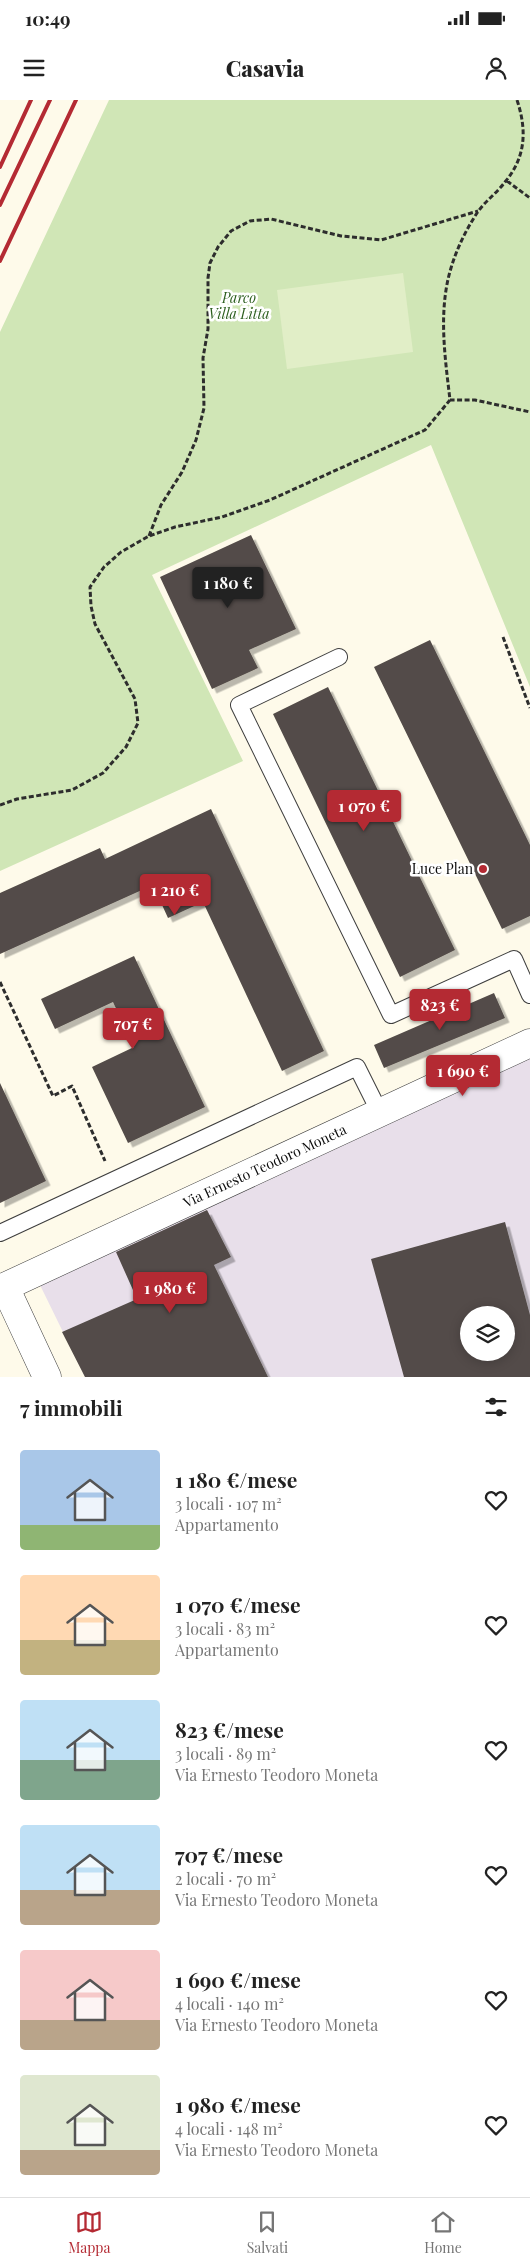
<!DOCTYPE html>
<html lang="it">
<head>
<meta charset="utf-8">
<style>
  body { margin:0; font-family:"Playfair Display",serif; background:#f6f6f6; color:#222; height:100vh; display:flex; flex-direction:column; font-size:19px; white-space:nowrap }
  * { box-sizing:border-box; margin:0 }
  p { font-size:16px; color:#767676 }
  .icon { flex:none; width:28px; height:28px; fill:none; stroke:currentColor; stroke-width:2; stroke-linecap:round; stroke-linejoin:round }
  .map { position:relative; height:1277px; overflow:hidden }
  .drawer { display:flex; flex-direction:column; background:#fff; flex:1 }
  .drawer>* { flex:none }
  .tools { position:absolute; left:460px; top:1206px; display:grid; gap:10px }
  .tools a { display:grid; place-items:center; width:55px; height:55px; border-radius:50%; background:#fff; box-shadow:0 2px 12px #0003; font-size:25px }
  .price { position:absolute; translate:-50% -42px; padding:0 11px; border-radius:5px; background:#b42a33; color:#fff; font-size:16px; line-height:32px; filter:drop-shadow(0 1px 2px #0008) }
  .price::after { content:''; position:absolute; left:50%; top:30px; width:15px; height:11px; margin-left:-8px; background:inherit; clip-path:polygon(0 0,100% 0,50% 100%) }
  .price.current { background:#222; color:#fff }
  ul { padding:0; list-style:none }
  li { display:flex; align-items:center; gap:15px; height:125px; padding:0 20px }
  li span { display:grid; place-items:center; flex:none; width:140px; height:100px; border-radius:5px; color:#555 }
  li>.icon { margin-inline-start:auto }
  span .icon { width:60px; height:60px; fill:#fffc; stroke-width:1 }
  li b { font-size:21px }
  h2 { display:flex; justify-content:space-between; align-items:center; height:60px; padding:0 20px; font-size:21px }
  .status { display:flex; justify-content:space-between; align-items:center; height:35px; padding:0 25px; background:#fff; direction:ltr }
  .status svg { height:14px; fill:currentColor }
  header { display:flex; justify-content:space-between; align-items:center; height:65px; padding:0 20px; background:#fff; font-size:22px; font-weight:800 }
  .tabs { display:flex; justify-content:space-around; align-items:center; height:70px; border-top:1px solid #e0e0e0; background:#fff; font-size:14px; color:#767676 }
  .tabs a { display:grid; justify-items:center; gap:2px }
  .tabs .current { color:#b42a33 }
  .map>svg:first-child { display:block }
  .industrial { fill:#e8dfea; fill-rule:evenodd }
  .green { fill:#d0e6b6 }
  .pitch { fill:#e1eec7 }
  .building { fill:#534c48; fill-rule:evenodd; filter:url(#shadow) }
  .lines { fill:none; stroke-linecap:round; stroke-linejoin:round }
  .lane-casing { stroke:#3e3e3e; stroke-width:18 }
  .street-casing { stroke:#3e3e3e; stroke-width:29 }
  .path { stroke:#2d2d2d; stroke-width:3; stroke-dasharray:5 2.5; stroke-linecap:butt }
  .lane { stroke:#fff; stroke-width:16 }
  .street { stroke:#fff; stroke-width:28 }
  .rail { stroke:#b42a33; stroke-width:4 }
  .poi-dot { fill:#b42a33; stroke:#fff; stroke-width:2 }
  .labels { text-anchor:middle; stroke-width:5; stroke-linejoin:round; paint-order:stroke }
  .park-label { font-size:14px; font-style:italic; fill:#2d5f1f; stroke:#fff }
  .poi-label { font-size:14px; fill:#0b0b0b; stroke:#fff; text-anchor:end }
  .street-label { font-size:14px; fill:#0b0b0b; stroke:#fff }
</style>
</head>
<body>
<div class="status"><b>10:49</b><svg viewBox="0 0 49 12"><path d="M0 12V9h3v3zM5 12V6h3v6zM10 12V3h3v9zM15 12V0h3v12zM26 1h20v11H26zM47 4h2v5h-2z"/></svg></div>
<header><svg class="icon" aria-label="menu" viewBox="0 0 24 24"><path d="M4 6h16M4 12h16M4 18h16"/></svg>Casavia<svg class="icon" aria-label="person" viewBox="0 0 24 24"><circle cx="12" cy="8" r="4"/><path d="M4 21q1-7 8-7t8 7"/></svg></header>
<div class="map">
<svg width="530" height="1277" viewBox="0 0 530 1277">
  <defs>
    <filter id="shadow"><feDropShadow dx="4.5" dy="4.5" stdDeviation="0" flood-color="#0004"/></filter>
  </defs>
  <rect width="100%" height="100%" fill="#fefaea"/>
  <!-- industrial -->
  <path class="industrial" d="M530,955V1277H85L40,1185ZM469,1215H506V1252H469Z"/>
  <!-- green -->
  <path class="green" d="M109,0H530V587L431,345L152,475L243,661L0,771V232Z"/>
  <!-- pitch -->
  <path class="pitch" d="M403,173L413,252L287,269L277,190Z"/>
  <!-- building -->
  <path class="building" d="M251,435L296,529L249,550L258,568L212,589L160,477Z
    M430,540L530,745V816L502,829L374,567Z
    M328,587L455,850L400,877L273,614Z
    M211,709L324,951L282,971L203,802L168,818L153,785L0,854V793L100,748L105,759Z
    M134,856L205,1007L128,1043L92,967L134,947L113,902L55,929L41,899Z
    M494,893L505,918L384,968L374,945Z
    M0,983L46,1081L0,1103Z
    M207,1110L231,1157L214,1165L268,1277H85L62,1232L137,1199L116,1152Z
    M505,1122L530,1215V1277H404L371,1159ZM469,1215H506V1252H469Z"/>
  <g class="lines">
    <defs>
      <path id="lane" d="M339,557L239,605L391,915L514,859L530,895
        M0,1133L357,967L379,1011"/>
      <g id="street">
        <path d="M5,1187L47,1277"/>
        <path id="s1" d="M0,1189L530,943"/>
      </g>
    </defs>
    <!-- lane casing -->
    <use href="#lane" class="lane-casing"/>
    <!-- street casing -->
    <use href="#street" class="street-casing"/>
    <!-- path -->
    <path class="path" d="M517,0C527,30 526,57 505,82C497,93 485,101 477,113C466,130 457,148 451,168C438,211 445,257 450,300H475L530,312
      M507,81L530,98
      M149,436L161,405L182,372L196,340L204,308L203,258L208,229V178L210,163L218,147L231,131L250,121L271,119L341,136L381,140L478,111
      M503,537L530,608
      M0,705L17,699L72,690L103,673L126,647L138,623L135,599L95,524L91,506L90,487L104,467L121,452L149,436L175,427L222,417L270,400L425,330L450,300
      M0,882L53,996L72,986L105,1061"/>
    <!-- lane -->
    <use href="#lane" class="lane"/>
    <!-- street -->
    <use href="#street" class="street"/>
    <!-- rail -->
    <path class="rail" d="M0,67L31,0
      M0,105L50,0
      M0,161L76,0"/>
  </g>
  <!-- markers -->
  <circle class="poi-dot" cx="483" cy="769" r="5"/>
  <g class="labels">
    <!-- park labels -->
    <g class="park-label">
      <text x="239" y="203">Parco<tspan x="239" dy="16">Villa Litta</tspan></text>
    </g>
    <!-- poi labels -->
    <g class="poi-label">
      <text x="473" y="774">Luce Plan</text>
    </g>
    <!-- street labels -->
    <g class="street-label">
      <text dy="5" stroke="none"><textPath href="#s1" startOffset="292">Via Ernesto Teodoro Moneta</textPath></text>
    </g>
  </g>
</svg>
<div class="tools">
<a><svg class="icon" aria-label="layers" viewBox="0 0 24 24"><path d="M12 4l9 5-9 5-9-5zM3 14l9 5 9-5"/></svg></a>
</div>
<b class="price current" style="left:228px;top:509px">1 180 €</b>
<b class="price" style="left:364px;top:732px">1 070 €</b>
<b class="price" style="left:175px;top:816px">1 210 €</b>
<b class="price" style="left:440px;top:931px">823 €</b>
<b class="price" style="left:133px;top:950px">707 €</b>
<b class="price" style="left:463px;top:997px">1 690 €</b>
<b class="price" style="left:170px;top:1214px">1 980 €</b>
</div>
<section class="drawer">
<h2>7 immobili<svg class="icon" aria-label="filters" viewBox="0 0 24 24"><path d="M4 7h16M4 17h16"/><circle cx="9" cy="7" r="2"/><circle cx="15" cy="17" r="2"/></svg></h2>
<ul>
<li><span style="background:linear-gradient(#a9c7e8 75%,#8fb573 0)"><svg class="icon" aria-label="home" viewBox="0 0 24 24"><path d="M3 11l9-7 9 7M6 9v11h12V9"/></svg></span><div><b>1 180 €/mese</b><p>3 locali · 107 m²</p><p>Appartamento</p></div><svg class="icon" aria-label="heart" viewBox="0 0 24 24"><path d="M12 20l-8-8c-3-5 5-10 8-4 3-6 11-1 8 4z"/></svg></li>
<li><span style="background:linear-gradient(#ffd9b3 65%,#c2b280 0)"><svg class="icon" aria-label="home" viewBox="0 0 24 24"><path d="M3 11l9-7 9 7M6 9v11h12V9"/></svg></span><div><b>1 070 €/mese</b><p>3 locali · 83 m²</p><p>Appartamento</p></div><svg class="icon" aria-label="heart" viewBox="0 0 24 24"><path d="M12 20l-8-8c-3-5 5-10 8-4 3-6 11-1 8 4z"/></svg></li>
<li><span style="background:linear-gradient(#bfe0f5 60%,#7fa58c 0)"><svg class="icon" aria-label="home" viewBox="0 0 24 24"><path d="M3 11l9-7 9 7M6 9v11h12V9"/></svg></span><div><b>823 €/mese</b><p>3 locali · 89 m²</p><p>Via Ernesto Teodoro Moneta</p></div><svg class="icon" aria-label="heart" viewBox="0 0 24 24"><path d="M12 20l-8-8c-3-5 5-10 8-4 3-6 11-1 8 4z"/></svg></li>
<li><span style="background:linear-gradient(#bfe0f5 65%,#b9a48a 0)"><svg class="icon" aria-label="home" viewBox="0 0 24 24"><path d="M3 11l9-7 9 7M6 9v11h12V9"/></svg></span><div><b>707 €/mese</b><p>2 locali · 70 m²</p><p>Via Ernesto Teodoro Moneta</p></div><svg class="icon" aria-label="heart" viewBox="0 0 24 24"><path d="M12 20l-8-8c-3-5 5-10 8-4 3-6 11-1 8 4z"/></svg></li>
<li><span style="background:linear-gradient(#f6c9c9 70%,#b9a48a 0)"><svg class="icon" aria-label="home" viewBox="0 0 24 24"><path d="M3 11l9-7 9 7M6 9v11h12V9"/></svg></span><div><b>1 690 €/mese</b><p>4 locali · 140 m²</p><p>Via Ernesto Teodoro Moneta</p></div><svg class="icon" aria-label="heart" viewBox="0 0 24 24"><path d="M12 20l-8-8c-3-5 5-10 8-4 3-6 11-1 8 4z"/></svg></li>
<li><span style="background:linear-gradient(#dfe7d0 75%,#b9a48a 0)"><svg class="icon" aria-label="home" viewBox="0 0 24 24"><path d="M3 11l9-7 9 7M6 9v11h12V9"/></svg></span><div><b>1 980 €/mese</b><p>4 locali · 148 m²</p><p>Via Ernesto Teodoro Moneta</p></div><svg class="icon" aria-label="heart" viewBox="0 0 24 24"><path d="M12 20l-8-8c-3-5 5-10 8-4 3-6 11-1 8 4z"/></svg></li>
</ul>
</section>
<nav class="tabs">
<a class="current"><svg class="icon" aria-label="map" viewBox="0 0 24 24"><path d="M3 6l6-2 6 2 6-2v14l-6 2-6-2-6 2zM9 4v14M15 6v14"/></svg>Mappa</a>
<a><svg class="icon" aria-label="saved" viewBox="0 0 24 24"><path d="M7 4h10v16l-5-4-5 4z"/></svg>Salvati</a>
<a><svg class="icon" aria-label="home" viewBox="0 0 24 24"><path d="M3 11l9-7 9 7M6 9v11h12V9"/></svg>Home</a>
</nav>
</body>
</html>
